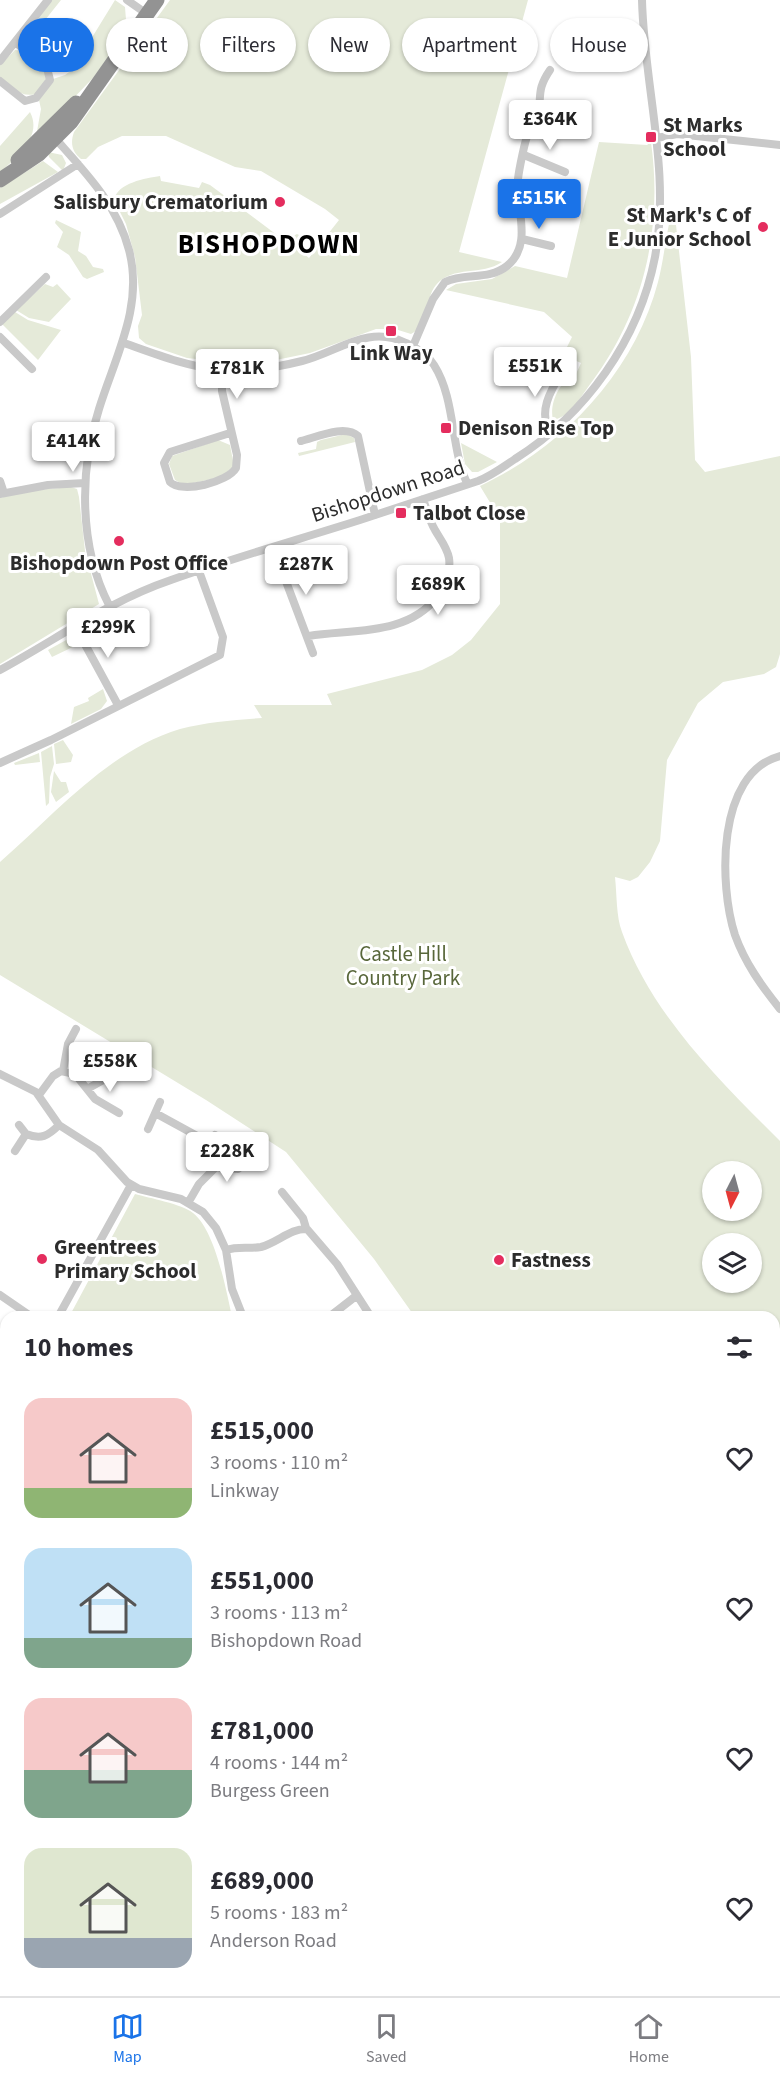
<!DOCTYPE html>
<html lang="en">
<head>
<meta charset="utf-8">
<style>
  body { margin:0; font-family:"Source Sans 3",sans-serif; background:#f2f2f3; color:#2b2b33; height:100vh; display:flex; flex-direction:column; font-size:22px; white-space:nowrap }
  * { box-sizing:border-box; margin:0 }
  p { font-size:20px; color:#7c7c81 }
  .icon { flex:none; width:33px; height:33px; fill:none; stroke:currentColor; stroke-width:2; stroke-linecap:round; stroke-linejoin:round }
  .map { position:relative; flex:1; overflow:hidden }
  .details { position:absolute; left:0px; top:1311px; width:780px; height:686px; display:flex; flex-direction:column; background:#fff; border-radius:18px 18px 0 0; box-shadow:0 2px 4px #0004 }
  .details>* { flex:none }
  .top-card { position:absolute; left:18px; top:18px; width:744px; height:54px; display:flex; gap:12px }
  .needle { width:39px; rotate:186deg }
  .fabs { position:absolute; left:702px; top:1161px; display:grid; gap:12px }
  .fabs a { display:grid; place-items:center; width:60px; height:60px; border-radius:50%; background:#fff; box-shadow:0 2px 4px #0004; font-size:30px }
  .price { position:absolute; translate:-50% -51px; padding:0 14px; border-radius:6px; background:#fff; color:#222; font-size:20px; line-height:39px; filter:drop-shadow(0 2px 3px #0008) }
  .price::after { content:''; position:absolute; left:50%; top:36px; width:18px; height:14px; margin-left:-9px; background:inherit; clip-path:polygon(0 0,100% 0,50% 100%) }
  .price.current { background:#1a73e8; color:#fff }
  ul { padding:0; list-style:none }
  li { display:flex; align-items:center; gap:18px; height:150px; padding:0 24px }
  li span { display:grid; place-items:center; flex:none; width:168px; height:120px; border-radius:18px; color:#555 }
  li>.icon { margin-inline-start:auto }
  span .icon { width:72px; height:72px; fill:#fffc; stroke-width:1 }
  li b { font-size:26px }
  h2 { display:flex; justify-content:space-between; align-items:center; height:72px; padding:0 24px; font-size:26px }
  .pill { padding:0 21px; border-radius:27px; background:#fff; box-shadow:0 2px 4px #0004; font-size:21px; line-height:54px }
  .pill.current { background:#1a73e8; color:#fff }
  .menu { display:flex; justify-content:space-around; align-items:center; height:84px; border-top:2px solid #e1e1e2; background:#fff; font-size:16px; color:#7c7c81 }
  .menu a { display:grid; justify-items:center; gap:3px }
  .menu .current { color:#1a73e8 }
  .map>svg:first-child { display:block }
  .green { fill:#e5ead9; fill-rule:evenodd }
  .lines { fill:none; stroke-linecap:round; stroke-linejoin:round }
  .street { stroke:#c9c9c9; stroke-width:8 }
  .highway { stroke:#939393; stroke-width:15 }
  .poi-dot { fill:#e42d5e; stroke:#fff; stroke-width:2 }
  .labels { text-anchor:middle; stroke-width:6; stroke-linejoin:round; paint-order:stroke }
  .poi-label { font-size:21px; font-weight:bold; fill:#2c2c2c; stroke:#fff; text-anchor:start }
  .street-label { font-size:21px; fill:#2c2c2c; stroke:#fff }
  .park-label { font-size:21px; fill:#58673a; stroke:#fff }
  .district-label { font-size:27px; font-weight:bold; letter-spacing:1.5px; fill:#000; stroke:#fff }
</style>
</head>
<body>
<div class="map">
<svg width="780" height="1996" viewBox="0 0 780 1996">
  <rect width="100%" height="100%" fill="#fff"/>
  <!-- green -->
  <path class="green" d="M51,0H61L30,39L27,29Z
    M115,0L125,7L126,20L130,27L93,78L36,137L41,109L39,100L53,79L65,75L72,70Z
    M170,0H528L459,252L502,262C482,276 453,265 436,285C424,299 431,325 411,334L395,329H376L310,353L251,365L187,358L146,344L139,338L138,326L142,315L135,257L126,224L114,200C117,183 146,178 160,176L161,181L199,188L202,182L210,185L277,235L289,238L297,234L301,236L294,246L309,258L339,220L325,209L261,171L235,167L166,136H122L98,147L86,159H81C72,152 70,143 74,132Z
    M15,50C29,51 44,67 47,79L36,94C20,98 12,87 0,77V65Z
    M30,112C43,137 16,157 0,173V146Z
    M599,142L647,145L651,142C663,229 644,312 591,383C581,396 571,417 553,420C549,404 559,381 576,374L581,363L563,355L572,337L544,312L446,290L456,284L492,279L515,266L567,278Z
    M48,152L62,155L66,163L63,171L49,157Z
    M43,161L58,172L0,204V188Z
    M56,220L81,232L78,251L86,256L93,267L103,269L104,272L87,279L83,277L69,255L57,247L63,232L55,223Z
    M669,224L676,225L691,357L695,460L705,472L780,456V654L776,667L764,674L723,682L698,703L667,760L660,841L650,862L638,877L630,881L615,877C617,895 616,916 622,932C652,1015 719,1080 780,1141V1634L774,1632V1317H415L374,1259L286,1152L206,1100L0,975V862C54,815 109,750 180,729C207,722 234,720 262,718L254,705H332L327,694L422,670L452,655L471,640L500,604V519L480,486C563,447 634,373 658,282C663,263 665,243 669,224ZM712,1172H752V1210H712ZM712,1244H752V1282H712Z
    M45,284L53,287L57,284L71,299L49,322L29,318L16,310Z
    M15,312L28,320L61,330L38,360L2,324Z
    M346,434L354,438L355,442L299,456L298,453L316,449L317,442L321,440Z
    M218,440L230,445L234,466L221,477L184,485L175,480L169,464L172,456Z
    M461,443L497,462L478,472H472L465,464Z
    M71,487L77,489L79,497L85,551L99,604L0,664V498L26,491Z
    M68,639H74L79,644L52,657L48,650Z
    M103,689L107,701L101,709L71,724L74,707L89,701L88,698Z
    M63,740L73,755L71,762L56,764L54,744Z
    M52,746L54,764L50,777L49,803L46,806L41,752Z
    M39,753L40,762L15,765L14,763Z
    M54,771L61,782H66L69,792L56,802L51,792Z
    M135,1194C149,1198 182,1204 193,1213C215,1230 226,1289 232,1317H69Z
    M0,1763H6V1796H0Z"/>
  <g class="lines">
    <!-- street -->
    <path class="street" d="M127,0L147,14
      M0,61L48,0
      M0,81L25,101L36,98L50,80L47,68L15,42
      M54,137C85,172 117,204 129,250C144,306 115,357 99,409C79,470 79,547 109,605
      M657,138L677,134L780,145
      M524,155L565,172
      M0,214L78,164
      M522,239L551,246
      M0,322L46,277
      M0,337L32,369
      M124,343C155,354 188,367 221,370C246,372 278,367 302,361C338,352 368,324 406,343C417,348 428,355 434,365C456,400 450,446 467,483
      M413,346L433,299L445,282C465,272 488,281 507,266C534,244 515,207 518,179C519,170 525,140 528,134C531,128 536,124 537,118C543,97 535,92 550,70
      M222,370V391L237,455L236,468C228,482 182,494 170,482L164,463L170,452L230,433
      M551,433C535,410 555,384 567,363
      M301,441C317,437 345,424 358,436L375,515
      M0,481L4,493
      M0,494L48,485L85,483
      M273,547L313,653
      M75,626L118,705
      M309,636C352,629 407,636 437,597C445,587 451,572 449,558C447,547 440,539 435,530C429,520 427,510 423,499
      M0,670C57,639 109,601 171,580C233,558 297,540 360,520C400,507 439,494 478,481C491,476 503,467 515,459C586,414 639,340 655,257C671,171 644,86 642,0
      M780,756C716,773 719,886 735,935C745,963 761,985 780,1009
      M0,763L51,740L220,655L223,637L199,571
      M63,1071L68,1044L76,1029
      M0,1074L36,1092L59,1125L98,1150L127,1182L139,1189L181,1199L203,1212L216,1228L226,1250L232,1289L243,1317
      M87,1089L95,1099L119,1113
      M39,1095L53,1076L61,1071L75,1074L87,1089L105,1079
      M157,1114L210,1143L208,1156L216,1167
      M19,1125L26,1134C41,1140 48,1136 59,1125
      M148,1129L160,1102
      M210,1143L215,1135
      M15,1151L26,1134
      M282,1192L303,1218L306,1228
      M188,1203L199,1184L216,1167L238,1169L250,1158
      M226,1250C238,1246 249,1249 261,1247C277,1243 291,1228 307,1229L337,1264L371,1317
      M0,1295L32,1317
      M58,1317L131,1185
      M329,1317L356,1296
      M0,1419L6,1411
      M0,1503L6,1507
      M0,1624L6,1625
      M0,1690L5,1691
      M0,1756L6,1757
      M774,1964H780
      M0,1975L6,1974"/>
    <!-- highway -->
    <path class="highway" d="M18,160L76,103
      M0,180L39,154L71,122L157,0"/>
  </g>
  <!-- markers -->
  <g class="poi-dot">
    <rect x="645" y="131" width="12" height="12" rx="3"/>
    <circle cx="280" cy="202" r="6"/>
    <circle cx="763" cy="227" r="6"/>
    <rect x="385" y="325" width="12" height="12" rx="3"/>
    <rect x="440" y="422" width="12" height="12" rx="3"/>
    <rect x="395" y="507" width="12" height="12" rx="3"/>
    <circle cx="119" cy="541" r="6"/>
    <circle cx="42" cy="1259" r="6"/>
    <circle cx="499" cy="1260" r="6"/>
  </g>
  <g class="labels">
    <!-- poi labels -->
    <g class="poi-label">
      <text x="663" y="132">St Marks<tspan x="663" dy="24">School</tspan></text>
      <text x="268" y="209" text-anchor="end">Salisbury Crematorium</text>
      <text x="751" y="222" text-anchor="end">St Mark's C of<tspan x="751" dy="24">E Junior School</tspan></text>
      <text x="391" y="360" text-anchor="middle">Link Way</text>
      <text x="458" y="435">Denison Rise Top</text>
      <text x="413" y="520">Talbot Close</text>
      <text x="119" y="570" text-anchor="middle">Bishopdown Post Office</text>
      <text x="54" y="1254">Greentrees<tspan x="54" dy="24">Primary School</tspan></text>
      <text x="511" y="1267">Fastness</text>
    </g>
    <!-- street labels -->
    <g class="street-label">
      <text transform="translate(388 491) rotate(-18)" y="7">Bishopdown Road</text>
    </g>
    <!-- park labels -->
    <g class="park-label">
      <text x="403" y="961">Castle Hill<tspan x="403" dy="24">Country Park</tspan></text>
    </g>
    <!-- district labels -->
    <g class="district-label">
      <text x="269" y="253">BISHOPDOWN</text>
    </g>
  </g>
</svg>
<div class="fabs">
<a><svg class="needle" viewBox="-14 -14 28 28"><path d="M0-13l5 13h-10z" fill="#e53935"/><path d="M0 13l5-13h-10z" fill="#7c7c81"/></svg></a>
<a><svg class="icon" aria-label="layers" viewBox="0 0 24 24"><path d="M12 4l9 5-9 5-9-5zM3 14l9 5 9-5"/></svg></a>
</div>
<b class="price" style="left:550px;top:151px">£364K</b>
<b class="price current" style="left:539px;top:230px">£515K</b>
<b class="price" style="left:535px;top:398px">£551K</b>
<b class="price" style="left:237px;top:400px">£781K</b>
<b class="price" style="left:73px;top:473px">£414K</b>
<b class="price" style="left:306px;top:596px">£287K</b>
<b class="price" style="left:438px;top:616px">£689K</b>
<b class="price" style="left:108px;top:659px">£299K</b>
<b class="price" style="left:110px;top:1093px">£558K</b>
<b class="price" style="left:227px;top:1183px">£228K</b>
<div class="top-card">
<a class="pill current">Buy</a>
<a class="pill">Rent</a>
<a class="pill">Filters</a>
<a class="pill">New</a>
<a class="pill">Apartment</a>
<a class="pill">House</a>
</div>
<section class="details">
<h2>10 homes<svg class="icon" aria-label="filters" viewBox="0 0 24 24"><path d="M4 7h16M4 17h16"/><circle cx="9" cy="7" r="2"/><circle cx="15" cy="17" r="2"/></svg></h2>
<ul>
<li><span style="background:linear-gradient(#f6c9c9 75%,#8fb573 0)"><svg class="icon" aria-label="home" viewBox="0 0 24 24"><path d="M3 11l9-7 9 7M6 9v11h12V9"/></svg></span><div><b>£515,000</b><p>3 rooms · 110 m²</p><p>Linkway</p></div><svg class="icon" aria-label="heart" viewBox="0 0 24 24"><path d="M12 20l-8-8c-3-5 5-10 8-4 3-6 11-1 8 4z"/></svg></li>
<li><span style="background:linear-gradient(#bfe0f5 75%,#7fa58c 0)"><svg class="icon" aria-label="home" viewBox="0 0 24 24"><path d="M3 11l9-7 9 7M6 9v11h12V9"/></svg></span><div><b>£551,000</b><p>3 rooms · 113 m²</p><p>Bishopdown Road</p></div><svg class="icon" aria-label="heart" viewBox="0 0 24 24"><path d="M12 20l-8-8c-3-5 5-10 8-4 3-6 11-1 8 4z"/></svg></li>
<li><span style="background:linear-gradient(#f6c9c9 60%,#7fa58c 0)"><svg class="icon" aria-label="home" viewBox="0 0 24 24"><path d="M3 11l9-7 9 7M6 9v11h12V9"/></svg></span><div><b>£781,000</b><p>4 rooms · 144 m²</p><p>Burgess Green</p></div><svg class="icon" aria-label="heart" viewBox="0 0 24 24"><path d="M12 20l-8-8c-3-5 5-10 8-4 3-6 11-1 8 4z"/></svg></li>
<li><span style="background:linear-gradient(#dfe7d0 75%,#9aa5b1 0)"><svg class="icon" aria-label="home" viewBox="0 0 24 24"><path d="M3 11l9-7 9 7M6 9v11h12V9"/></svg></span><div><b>£689,000</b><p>5 rooms · 183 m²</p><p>Anderson Road</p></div><svg class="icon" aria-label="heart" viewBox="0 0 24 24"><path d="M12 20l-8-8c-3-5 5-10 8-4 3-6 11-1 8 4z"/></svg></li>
</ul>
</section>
</div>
<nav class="menu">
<a class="current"><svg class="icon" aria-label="map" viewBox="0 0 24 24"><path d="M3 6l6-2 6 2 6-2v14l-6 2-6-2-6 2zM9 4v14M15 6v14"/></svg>Map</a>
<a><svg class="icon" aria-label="saved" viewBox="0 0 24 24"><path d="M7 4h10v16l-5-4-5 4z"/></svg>Saved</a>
<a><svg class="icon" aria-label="home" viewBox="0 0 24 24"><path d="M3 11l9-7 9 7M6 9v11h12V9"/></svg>Home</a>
</nav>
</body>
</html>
